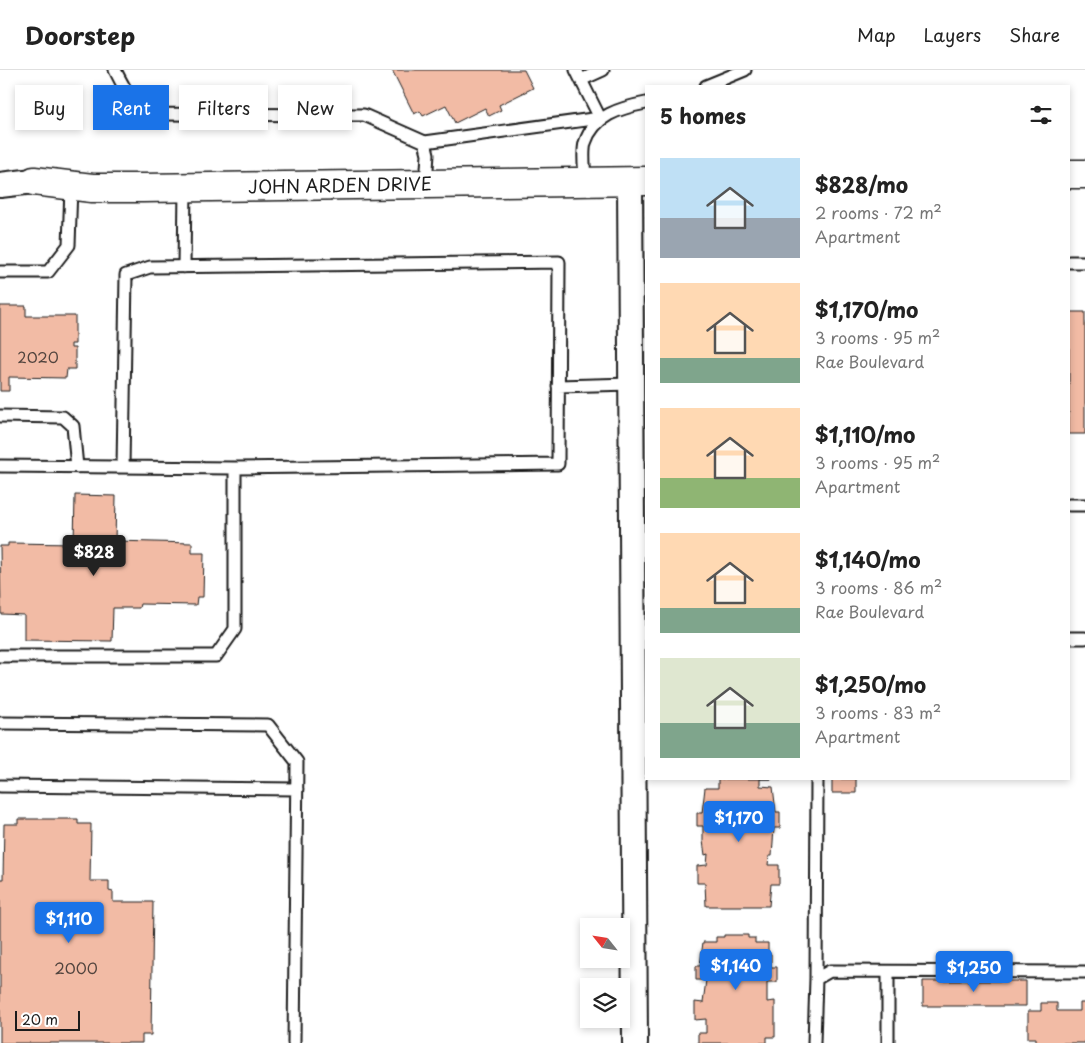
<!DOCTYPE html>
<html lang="en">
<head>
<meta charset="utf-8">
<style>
  body { margin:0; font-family:"Playpen Sans",sans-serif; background:#f2f2f2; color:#222; height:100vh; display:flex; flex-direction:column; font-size:19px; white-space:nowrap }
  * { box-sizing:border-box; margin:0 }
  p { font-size:16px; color:#767676 }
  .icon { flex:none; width:28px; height:28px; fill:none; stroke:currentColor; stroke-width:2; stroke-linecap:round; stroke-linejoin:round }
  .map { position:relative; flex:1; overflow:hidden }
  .panel { position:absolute; left:645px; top:15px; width:425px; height:695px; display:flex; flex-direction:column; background:#fff; border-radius:0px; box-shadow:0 2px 8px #0003 }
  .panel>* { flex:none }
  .hud { position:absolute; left:15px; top:15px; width:475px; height:45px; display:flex; gap:10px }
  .needle { width:32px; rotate:300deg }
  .fabs { position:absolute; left:580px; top:848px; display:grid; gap:10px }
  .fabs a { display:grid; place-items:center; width:50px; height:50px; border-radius:0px; background:#fff; box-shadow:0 2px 8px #0003; font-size:25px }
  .scale { position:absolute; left:15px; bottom:12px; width:65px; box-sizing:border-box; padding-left:5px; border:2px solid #1c1c1c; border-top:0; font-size:14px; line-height:18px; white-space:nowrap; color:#1c1c1c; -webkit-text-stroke:4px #fff; paint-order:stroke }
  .price { position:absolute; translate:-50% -42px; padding:0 11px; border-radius:5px; background:#1a73e8; color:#fff; font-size:16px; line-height:32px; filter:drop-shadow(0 1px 2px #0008) }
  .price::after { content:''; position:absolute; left:50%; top:30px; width:15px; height:11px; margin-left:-8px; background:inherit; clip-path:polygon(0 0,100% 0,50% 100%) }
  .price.on { background:#222; color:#fff }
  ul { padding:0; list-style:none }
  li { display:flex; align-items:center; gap:15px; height:125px; padding:0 15px }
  li span { display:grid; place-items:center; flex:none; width:140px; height:100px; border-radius:0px; color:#555 }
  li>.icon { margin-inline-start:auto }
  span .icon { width:60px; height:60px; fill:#fffc; stroke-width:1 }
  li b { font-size:21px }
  h2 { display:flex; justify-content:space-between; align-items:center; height:60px; padding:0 15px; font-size:21px }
  .tag { padding:0 18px; border-radius:0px; background:#fff; box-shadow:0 2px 8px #0003; font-size:18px; line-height:45px }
  .tag.on { background:#1a73e8; color:#fff }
  header { display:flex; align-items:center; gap:30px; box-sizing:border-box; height:70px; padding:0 25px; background:#fff; border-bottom:1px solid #e0e0e0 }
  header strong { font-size:24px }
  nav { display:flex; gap:28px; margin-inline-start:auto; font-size:18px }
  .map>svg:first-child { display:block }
  .building { fill:#f2bba5; stroke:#1c1c1c }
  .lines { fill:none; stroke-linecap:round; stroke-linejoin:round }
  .service-casing { stroke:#1c1c1c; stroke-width:15 }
  .minor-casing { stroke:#1c1c1c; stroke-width:28 }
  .tertiary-casing { stroke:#1c1c1c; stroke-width:31 }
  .service { stroke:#fff; stroke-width:11 }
  .minor { stroke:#fff; stroke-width:24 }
  .tertiary { stroke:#fff; stroke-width:28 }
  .labels { text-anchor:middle; stroke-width:5; stroke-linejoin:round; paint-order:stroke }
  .number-label { font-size:15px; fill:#52443e }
  .street-label { font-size:18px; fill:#1c1c1c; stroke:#fff }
</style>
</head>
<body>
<header>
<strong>Doorstep</strong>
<nav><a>Map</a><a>Layers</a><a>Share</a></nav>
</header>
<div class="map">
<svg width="1085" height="973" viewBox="0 0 1085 973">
  <rect width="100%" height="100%" fill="#fff"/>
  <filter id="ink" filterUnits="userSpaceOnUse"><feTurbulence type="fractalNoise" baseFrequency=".02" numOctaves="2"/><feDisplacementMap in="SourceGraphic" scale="10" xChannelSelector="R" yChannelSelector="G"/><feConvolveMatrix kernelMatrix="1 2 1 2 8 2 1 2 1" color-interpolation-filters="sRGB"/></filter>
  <g filter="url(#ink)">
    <!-- building -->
    <path class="building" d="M392,0H524L533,18L499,35L501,40L489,46L485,38L455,53L446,35L423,46L420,41L414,44Z
      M0,236H26V246H75V274H71V278H75V299H67L66,308L9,307V321H0Z
      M1069,242H1085V364H1069Z
      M75,425L116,426L115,471L192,473V483H204L203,527H197L196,535L140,534L139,538H113L112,571L24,570V545L1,544L0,476H8V473L74,474Z
      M718,709H772H760V716L773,717L776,742H780V758H774L772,786H769L768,795H779V814H771L769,836H706L705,813H697V796L707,795L708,784L705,785L703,771V756H697V743H702L705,718H718Z
      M832,709H856V723H832Z
      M18,749H78V754H91L90,811H109V821L113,822V832H153L151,965H142V973H0V809H3L4,754H18Z
      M724,865H748V868H755V873H768V884H771V897H777V912H767V932L775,931V967H767V973H698V963H706V949L695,950V932L703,933L706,910H696V896H700L703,872H716V867H724Z
      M923,911H1026V936H923Z
      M1041,933H1057V941H1080V933H1085V973H1036V968H1028V941H1041Z"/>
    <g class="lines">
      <defs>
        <path id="service" d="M115,0C125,20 132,35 153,44L364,45L425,72L428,84L426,114
          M581,10L603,0
          M706,16L745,0
          M425,72L600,48L576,0
          M585,112C585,100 582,84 585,73C594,45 620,38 646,33
          M1069,192H1085
          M184,197L185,118
          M0,202H48L69,175L71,117
          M558,316L631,314
          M0,346L63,347L73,356L77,397
          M0,396L235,398V559L216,586H0
          M123,397L126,205L150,197L559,192L558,394L235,398
          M1069,435H1085
          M1069,568H1085
          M0,653L268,655L297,692L294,973
          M0,716L297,719
          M888,902V973
          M816,909L817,709
          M814,973L816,909L830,901L1085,902"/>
        <path id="minor" d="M630,111L635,973
          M0,115L34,111"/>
        <path id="tertiary" d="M1069,104H1085
          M34,111L92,118H143L646,111"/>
      </defs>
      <!-- service casing -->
      <use href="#service" class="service-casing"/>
      <!-- minor casing -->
      <use href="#minor" class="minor-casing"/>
      <!-- tertiary casing -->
      <use href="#tertiary" class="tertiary-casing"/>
      <!-- service -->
      <use href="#service" class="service"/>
      <!-- minor -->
      <use href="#minor" class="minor"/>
      <!-- tertiary -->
      <use href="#tertiary" class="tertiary"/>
    </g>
  </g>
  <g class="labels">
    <!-- number labels -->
    <g class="number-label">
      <text x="38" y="293">2020</text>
      <text x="76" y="904">2000</text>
    </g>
    <!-- street labels -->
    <g class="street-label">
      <text transform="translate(340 116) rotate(-1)" y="6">JOHN ARDEN DRIVE</text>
    </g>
  </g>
</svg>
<div class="fabs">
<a><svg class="needle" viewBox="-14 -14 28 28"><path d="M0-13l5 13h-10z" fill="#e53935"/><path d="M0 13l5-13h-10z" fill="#767676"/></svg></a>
<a><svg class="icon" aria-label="layers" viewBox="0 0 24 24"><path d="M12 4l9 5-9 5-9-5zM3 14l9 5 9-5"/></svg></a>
</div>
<div class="scale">20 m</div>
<b class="price on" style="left:94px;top:507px">$828</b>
<b class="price" style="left:739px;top:773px">$1,170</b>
<b class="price" style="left:69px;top:874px">$1,110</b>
<b class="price" style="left:736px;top:921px">$1,140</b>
<b class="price" style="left:974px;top:923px">$1,250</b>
<div class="hud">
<a class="tag">Buy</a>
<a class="tag on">Rent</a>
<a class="tag">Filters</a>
<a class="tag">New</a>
</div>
<section class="panel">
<h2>5 homes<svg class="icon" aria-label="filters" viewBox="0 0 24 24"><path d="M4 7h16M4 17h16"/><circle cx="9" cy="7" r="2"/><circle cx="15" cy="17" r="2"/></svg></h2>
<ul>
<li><span style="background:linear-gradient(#bfe0f5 60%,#9aa5b1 0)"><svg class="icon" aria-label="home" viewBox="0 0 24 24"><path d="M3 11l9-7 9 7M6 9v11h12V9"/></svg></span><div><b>$828/mo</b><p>2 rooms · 72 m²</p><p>Apartment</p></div></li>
<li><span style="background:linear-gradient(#ffd9b3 75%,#7fa58c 0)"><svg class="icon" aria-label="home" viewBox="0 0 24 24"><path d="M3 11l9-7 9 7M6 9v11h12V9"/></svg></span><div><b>$1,170/mo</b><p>3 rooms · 95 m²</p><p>Rae Boulevard</p></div></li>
<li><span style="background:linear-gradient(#ffd9b3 70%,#8fb573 0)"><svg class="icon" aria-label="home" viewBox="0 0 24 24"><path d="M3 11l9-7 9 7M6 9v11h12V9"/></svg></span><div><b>$1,110/mo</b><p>3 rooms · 95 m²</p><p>Apartment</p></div></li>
<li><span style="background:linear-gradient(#ffd9b3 75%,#7fa58c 0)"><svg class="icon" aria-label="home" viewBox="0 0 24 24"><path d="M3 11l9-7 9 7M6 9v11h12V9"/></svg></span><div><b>$1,140/mo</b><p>3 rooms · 86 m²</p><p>Rae Boulevard</p></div></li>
<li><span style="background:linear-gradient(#dfe7d0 65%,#7fa58c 0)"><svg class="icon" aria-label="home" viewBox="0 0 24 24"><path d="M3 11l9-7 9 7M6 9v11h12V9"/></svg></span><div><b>$1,250/mo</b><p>3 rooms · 83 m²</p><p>Apartment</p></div></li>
</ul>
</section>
</div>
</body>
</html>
